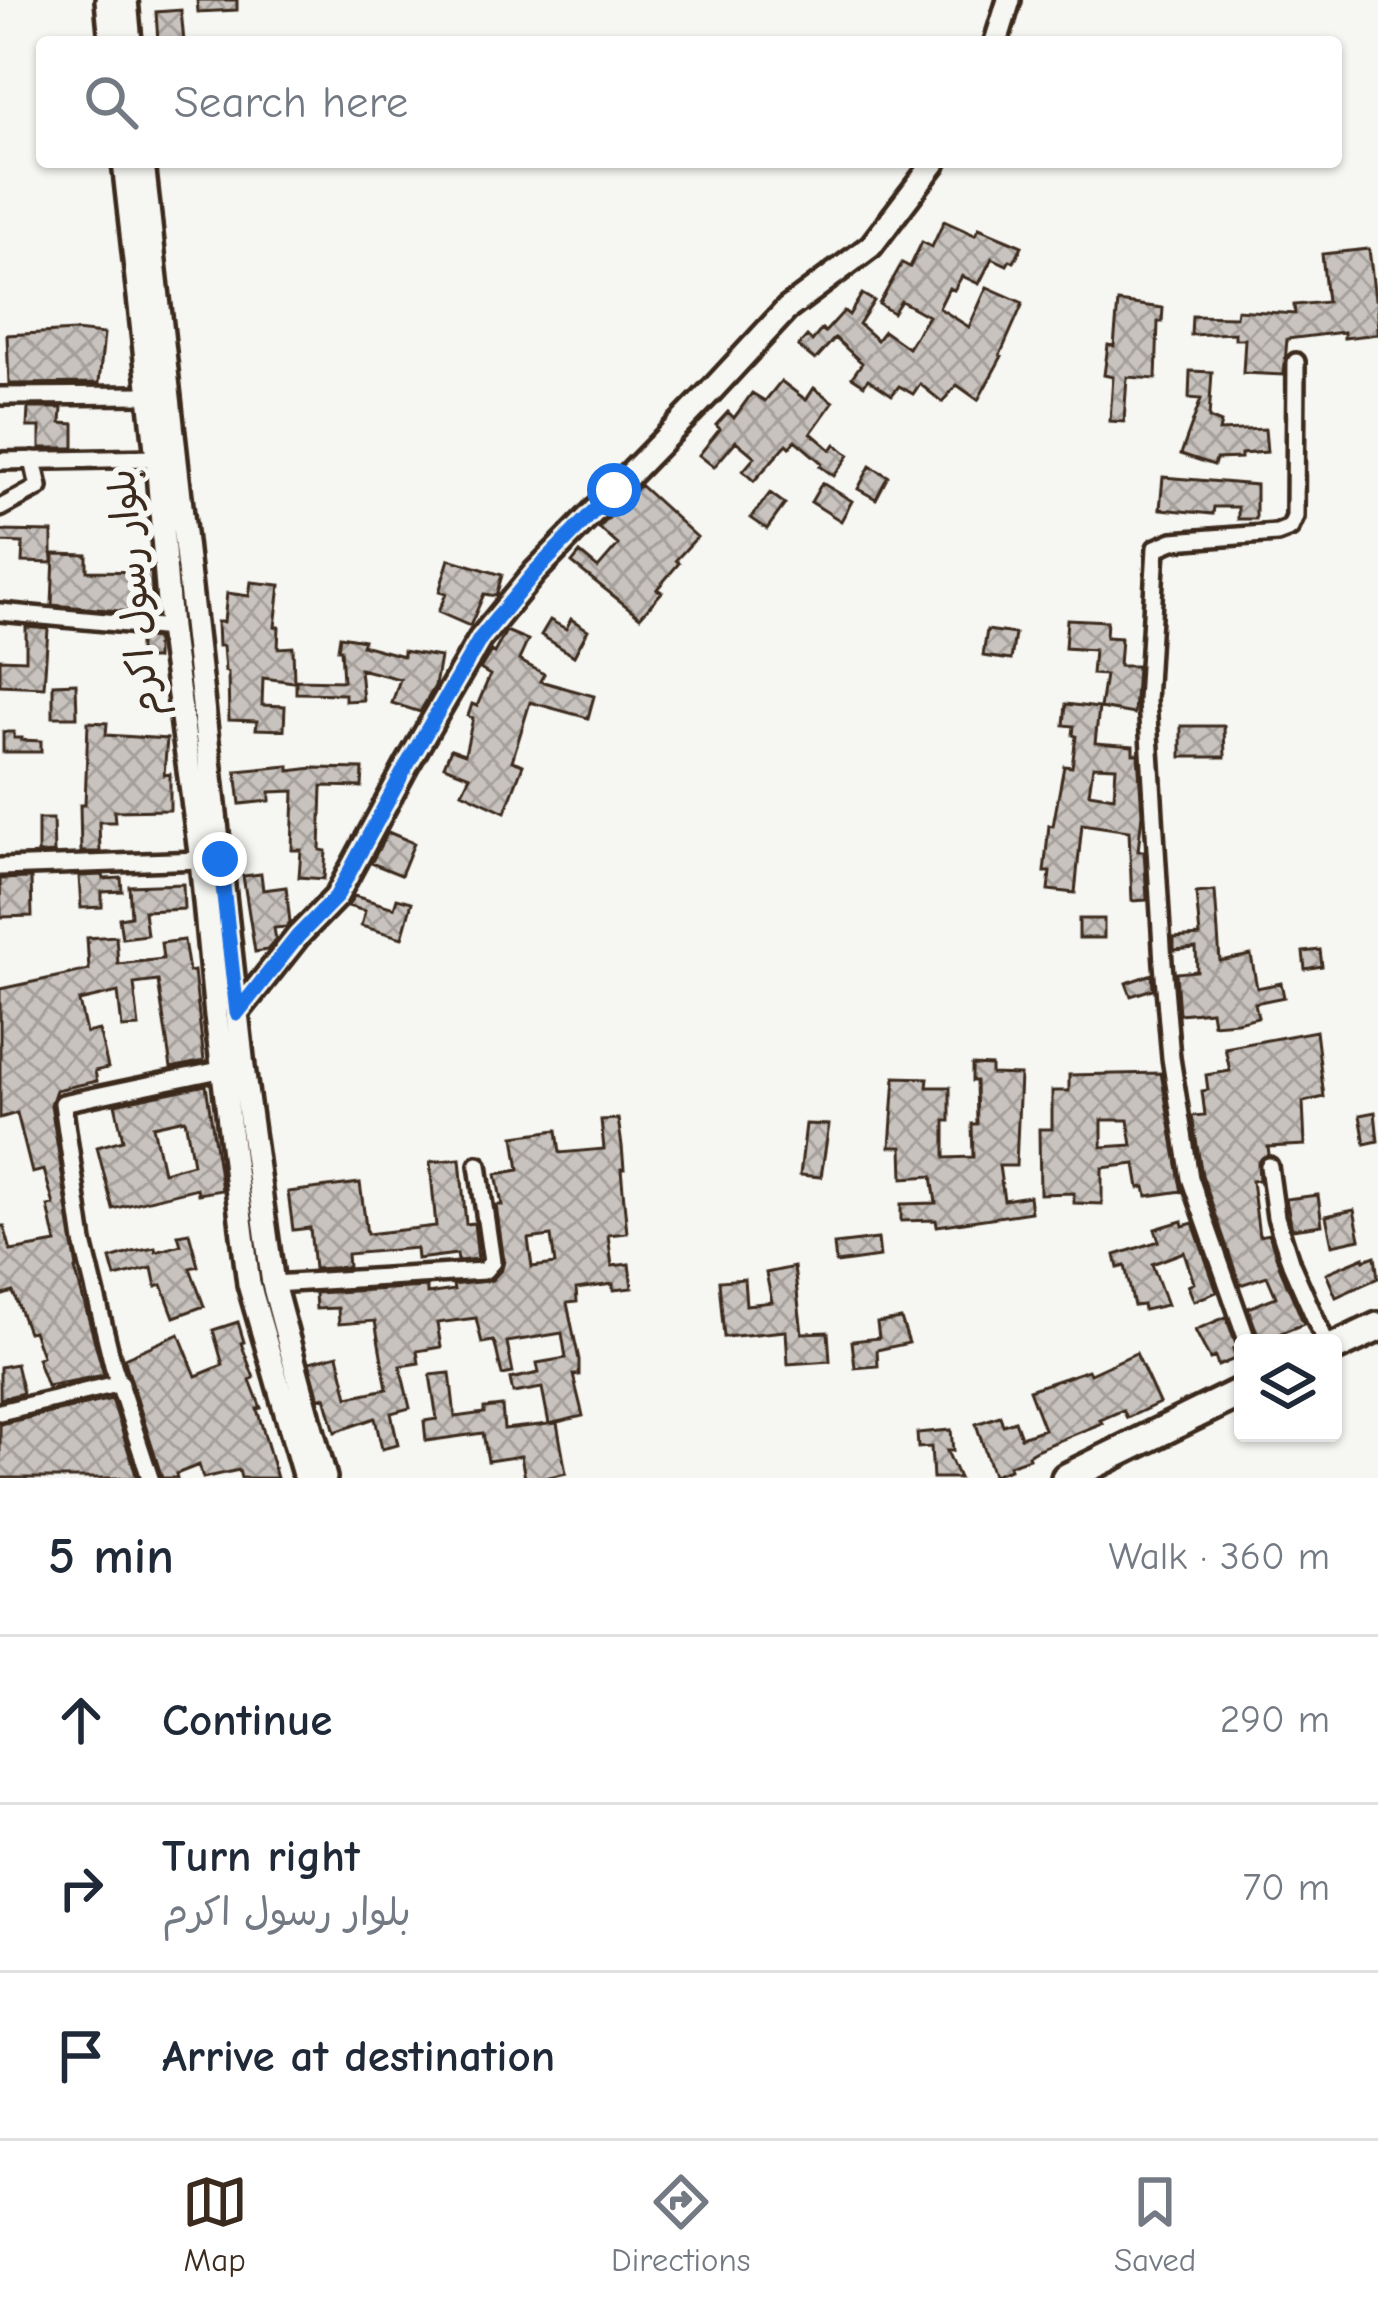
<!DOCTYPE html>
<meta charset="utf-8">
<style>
body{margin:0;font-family:"Comic Neue","Playpen Sans Arabic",sans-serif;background:#f6f6f7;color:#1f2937}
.controls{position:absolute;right:36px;bottom:36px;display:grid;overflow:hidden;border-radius:12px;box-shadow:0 3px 9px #0004}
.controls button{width:108px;height:108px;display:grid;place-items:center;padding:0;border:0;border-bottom:3px solid #e0e1e3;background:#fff;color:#1f2937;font:60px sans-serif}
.stop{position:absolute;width:36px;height:36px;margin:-27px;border:9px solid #1a73e8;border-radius:50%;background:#fff}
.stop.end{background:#1a73e8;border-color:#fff;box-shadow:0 3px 12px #0008}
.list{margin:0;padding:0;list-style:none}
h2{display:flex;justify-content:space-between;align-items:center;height:156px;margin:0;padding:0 48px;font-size:51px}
h2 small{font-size:39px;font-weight:400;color:#747a83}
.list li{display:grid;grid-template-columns:78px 1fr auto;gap:36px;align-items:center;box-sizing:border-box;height:168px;padding:0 48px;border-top:3px solid #e0e1e3}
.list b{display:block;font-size:45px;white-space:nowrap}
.list p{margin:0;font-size:39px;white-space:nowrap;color:#747a83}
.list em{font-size:39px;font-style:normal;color:#747a83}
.icon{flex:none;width:66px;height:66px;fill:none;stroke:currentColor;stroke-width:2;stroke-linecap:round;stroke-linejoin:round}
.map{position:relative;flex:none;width:1378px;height:1478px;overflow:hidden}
.search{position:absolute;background:#fff;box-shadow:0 3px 9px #0004;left:36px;right:36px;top:36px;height:132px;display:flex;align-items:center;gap:30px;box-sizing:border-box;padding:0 42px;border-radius:12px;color:#747a83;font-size:45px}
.sheet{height:660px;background:#fff}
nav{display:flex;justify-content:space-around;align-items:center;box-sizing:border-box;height:168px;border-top:3px solid #e0e1e3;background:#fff;font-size:33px;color:#747a83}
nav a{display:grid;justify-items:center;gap:6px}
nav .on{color:#3b2a1e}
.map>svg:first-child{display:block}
.building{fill:url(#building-cross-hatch);stroke:#3b2a1e;stroke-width:3;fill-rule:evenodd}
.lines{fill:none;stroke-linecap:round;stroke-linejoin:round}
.street-casing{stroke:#3b2a1e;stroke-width:24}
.secondary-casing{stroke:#3b2a1e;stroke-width:30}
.highway-casing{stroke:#3b2a1e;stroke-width:36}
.street{stroke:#f6f6f2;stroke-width:15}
.secondary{stroke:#f6f6f2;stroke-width:21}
.highway{stroke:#f6f6f2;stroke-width:27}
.route{stroke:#1a73e8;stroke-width:15}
.labels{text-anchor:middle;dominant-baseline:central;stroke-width:12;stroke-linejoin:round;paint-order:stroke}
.street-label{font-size:39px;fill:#3b2a1e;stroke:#f6f6f2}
</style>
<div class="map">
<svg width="1378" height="1478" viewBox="0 0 1378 1478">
<defs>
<pattern id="building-cross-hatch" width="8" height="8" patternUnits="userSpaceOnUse" patternTransform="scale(3)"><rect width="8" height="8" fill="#c8c3be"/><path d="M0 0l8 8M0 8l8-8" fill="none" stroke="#a49f9a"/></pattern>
</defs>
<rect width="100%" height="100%" fill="#f6f6f2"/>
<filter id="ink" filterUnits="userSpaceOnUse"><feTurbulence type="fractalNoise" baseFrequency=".00833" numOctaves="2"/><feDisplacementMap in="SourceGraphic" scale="24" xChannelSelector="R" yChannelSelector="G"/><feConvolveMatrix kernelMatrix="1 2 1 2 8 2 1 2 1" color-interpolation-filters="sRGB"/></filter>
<g filter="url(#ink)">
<!-- building -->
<path class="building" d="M197,0H237V10L198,12Z
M181,10L184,42H158L156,12Z
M944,221L975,235L979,228L1022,246L1014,262L1010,260L1007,265L992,258L979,284L962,276L954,290L949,288L939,308L969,327L987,287L1023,303L1000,355L1002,356L978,400L957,385L942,402L920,384L913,394L899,386L892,395L868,379L864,385L852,377L862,363L835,338L815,360L798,346L807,336L812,341L822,329L825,332L844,311L849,315L862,294L874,301L859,324L877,340L884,331L908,348L928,316L901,301L893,313L879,304L902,263L910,267L922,242L932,247Z
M1369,249L1375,299H1378V334L1344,338V332L1287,339L1284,375L1243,373L1245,339H1235V333L1191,335L1192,316L1236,317L1237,310L1295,314L1294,305L1327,302L1322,254Z
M1118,302L1163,308L1162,322H1158L1156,379L1127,377L1124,422L1110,421L1113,377L1104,375L1108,345L1114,346Z
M75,331L104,334L99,383L9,384L7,335Z
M1190,371L1212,372L1209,418L1221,423L1219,431L1265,429L1267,452L1241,454V458L1216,459L1214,465L1181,454L1201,399L1189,398Z
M781,381L806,400L814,388L833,402L811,433L831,450L835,444L849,455L834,476L820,466L822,463L795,440L790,447L787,444L754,481L743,471L755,457L736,441L714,467L699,455L720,429L716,425L728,412L734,418L752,393L765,401Z
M28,408H62L61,423L74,424V448H40V427H27Z
M870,466L888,476L876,499L858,489Z
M1163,477L1256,485V519H1238V507H1214L1213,514L1160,509Z
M822,483L852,501L841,521L811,502Z
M640,485L697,537L676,560L679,563L657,589L662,592L640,617L572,563L580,553L598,568L618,545L599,528Z
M770,493L785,504L767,529L751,518Z
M0,531L52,532V563L22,562L23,543L0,542Z
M54,554L87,555V571L151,572L153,614L52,605Z
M449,559L502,575L496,596L484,594L470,626L438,612L446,594L439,592Z
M251,582L280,585L275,627H279L278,648L293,647L294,682L263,678L262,705L285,706L284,730L256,729L257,721L229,720L228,673L225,671L223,646H218L217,622H224L227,593L249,596Z
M571,619L588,630L574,656L541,635L550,620L566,629Z
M1067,619L1107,621L1106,637L1121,638L1119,666H1137L1134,714L1100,708L1105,675L1092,674L1094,650L1065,648Z
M26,627L48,629L44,687L0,685V659L26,660Z
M987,630L1015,634L1011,660L983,656Z
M506,631L528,640L519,660L544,674L540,681L594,696L588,718L530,702L512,761L523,765L505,812L462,792L470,776L444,766L451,749L465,754L473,718L468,716L472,704L477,706L490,675L480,669L491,651L494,653Z
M340,636L364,640L362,645L403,656V651L440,657L435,686L420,712L392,703L400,679L360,669L363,700L345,701V694L296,693V680L343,681L341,649H338Z
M139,637L156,639V659H139Z
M76,683L77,717H53V684Z
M1066,704L1099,708L1095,743L1133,746V754H1138L1142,814L1138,851H1144L1147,900L1132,901L1129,831L1082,824L1075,893L1048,890L1050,872H1044L1049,825L1053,826L1064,766L1072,767L1076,736L1073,735L1074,726L1064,725ZM1093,766L1116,767L1114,797L1089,793Z
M88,722L107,723L106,735L167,739L164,775L170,774V810L114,811L115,822H99L100,852H81L80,805H85Z
M1181,726H1224L1225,757H1181Z
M3,732H14V738H22V740L41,741V752H3Z
M289,766V771L313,768L363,769L362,787L322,786L320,850L326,851L324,879L299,877L301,850H292L294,791L270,792V801L240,804L236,771Z
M38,819H53L54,853L38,854Z
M388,832L414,843L401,875L371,863Z
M261,874L263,890L286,887L290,922L286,927L274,928L276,940L267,950L255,952L243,876Z
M103,875L104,879L121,878L122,891L102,892V907L81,908L79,876Z
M31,878L32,916L1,917L0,879Z
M183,884L184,909L144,911L147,935L122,938L119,918L131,916L129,886Z
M1215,891L1220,961L1251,955L1257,988L1281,983L1284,997L1255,1003L1258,1017L1237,1022L1213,1024L1211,1011L1179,1014L1176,973L1197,971L1196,948L1174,950V938L1200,936L1196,893Z
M354,896L394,908L397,898L412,902L402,938L361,926L365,911L348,906Z
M1079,919H1104V938H1079Z
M116,936L118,964L163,959L161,943L184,940L189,972L194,971L204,1061L171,1068L158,981L134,984L139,1027L122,1028L118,992L79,1001L86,1033L99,1030L108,1068L95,1071L97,1081L56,1090L51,1105L77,1268L75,1269L104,1375L47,1386L37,1358L42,1356L33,1331L28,1332L13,1292L0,1296V1226H4L11,1251L56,1243L48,1206L54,1205L44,1170L32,1173L17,1113L0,1118V989L89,970L87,938Z
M1320,950L1322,966L1305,969L1303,952Z
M1152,974L1153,989L1131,996L1126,983Z
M1316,1031L1324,1097L1303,1102L1305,1145L1268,1147L1269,1154L1258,1163L1259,1180L1252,1181L1259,1236L1269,1234L1280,1268L1304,1324L1271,1337L1270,1334L1259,1338L1248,1308L1276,1297L1267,1276L1240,1285L1202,1175L1192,1116L1205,1115L1202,1091L1208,1090L1206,1075L1230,1071L1225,1048Z
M972,1065L991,1066V1074L1020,1075L1016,1166H999L1004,1200L1029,1196L1031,1212L937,1226L936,1220L901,1221V1204L936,1203L932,1176L903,1178L902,1147H890L895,1077L928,1078L927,1087H950V1121H945V1158L973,1157L972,1124H977L976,1081H972Z
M1161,1073L1182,1193V1191L1147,1196L1145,1187L1139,1188L1135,1164L1102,1168V1204L1074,1203V1193L1040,1194L1039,1129H1052V1091H1069V1075ZM1102,1120H1128L1132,1145L1102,1147Z
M206,1085L222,1190L198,1194L197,1188L113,1209L97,1147L123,1140L115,1104ZM185,1119L193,1164L163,1172L153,1126Z
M1375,1112L1378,1141L1365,1144L1360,1115Z
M618,1119L622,1146L624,1169H621L627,1233L608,1235L612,1266L629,1264L632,1288L613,1290V1284L576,1289L577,1302L567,1303L579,1360V1375H573L583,1416L549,1424L557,1423L566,1473L545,1478H525L521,1456L488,1461L483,1433L426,1441L424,1421L437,1419L430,1375L450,1373L455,1417L484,1413V1408L502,1406L504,1429L549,1424L542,1388L513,1393L510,1379L539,1373L537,1363L566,1358L562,1333L507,1342L513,1373L502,1375L495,1344L493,1341L482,1343L476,1318L437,1323L441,1347L417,1351L419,1363L400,1366L410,1408L391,1413L398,1445L382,1449L375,1418L335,1432L325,1397L319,1399L309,1362L338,1355L348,1397L387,1389L375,1321L339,1324L338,1308L316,1309L315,1293L427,1287V1294L454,1290L453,1285L492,1280L502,1269L504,1261L496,1205H502L496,1174L519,1170L514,1136L557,1130L560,1153L604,1149L601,1120ZM551,1236L555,1264L532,1267L528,1239Z
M806,1124L829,1125L821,1177L800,1175Z
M460,1159L466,1224L474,1223L478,1259L458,1261L457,1254L417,1259L416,1248L347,1254L348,1267L314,1269L310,1228L293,1230L288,1192L360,1183L367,1234L436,1226L430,1162Z
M1318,1195L1322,1225L1292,1229L1286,1199Z
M1354,1210L1360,1239L1332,1245L1326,1216Z
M1182,1221L1183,1226L1193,1223L1217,1292L1194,1301L1188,1286L1194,1283L1184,1252L1152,1264L1167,1305L1144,1310L1143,1305L1134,1306L1125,1266L1118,1268L1115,1255L1159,1241L1155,1229Z
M189,1233L198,1266L190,1268L204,1306L174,1317L162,1285L156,1287L152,1268L115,1277L110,1259L133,1252L155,1248L156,1252L181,1245L178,1235Z
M878,1239L880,1257L836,1263L834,1244Z
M1375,1256L1378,1278L1336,1297L1326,1273L1364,1257V1260Z
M794,1267L802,1333L828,1332L830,1361L788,1364L786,1331L724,1337L719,1281L744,1279L746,1305L772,1302L766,1273Z
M1226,1317L1237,1347L1233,1349L1237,1358L1218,1366L1215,1357L1210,1359L1195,1330Z
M901,1319L909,1343L877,1350L878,1366L855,1368L852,1341L879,1338L877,1323Z
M238,1322L244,1342L241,1343L254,1378L250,1380L261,1408L257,1409L277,1478H241L239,1470L203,1478L199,1465L176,1474L177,1478H162L124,1358L179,1334L196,1376L223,1365L213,1330Z
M1136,1353L1159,1403L1127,1418L1123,1410L1100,1420L1102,1423L1036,1450L1028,1455L1029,1458L1009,1465L1010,1469L993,1475L976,1424L1000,1416L1003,1425L1015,1421L1021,1437L1044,1429L1029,1390L1088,1370L1090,1374Z
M16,1364L23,1393L0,1399V1367Z
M112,1399L137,1478H0V1424Z
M951,1430L953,1451H947L959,1478H933L931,1447L918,1448L917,1433Z"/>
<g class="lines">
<!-- street casing -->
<g class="street-casing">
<path id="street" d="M0,396L149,395
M0,461L157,458
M0,508L39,487L33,460
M0,612L170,628
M0,867L201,860
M1269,1166L1276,1217L1291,1264L1326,1343
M273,1284L484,1271L492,1262L478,1165
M1248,1343L1190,1178L1171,1058L1163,963L1147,701L1156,548L1173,541L1277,533L1290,528L1295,517L1296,362
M0,1412L121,1383
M150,1478L113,1365L83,1242L63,1103L224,1069"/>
</g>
<!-- secondary casing -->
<g class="secondary-casing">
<path id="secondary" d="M107,0L111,42
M126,0L130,42
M996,42L1009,0
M124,162L157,458L170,628L201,860L216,1016L249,1284L305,1478
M143,162L243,1067L273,1284L325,1478
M237,1013L298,936L336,897L407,765L480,639L535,572L711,391L787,309L871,246L935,162"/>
</g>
<!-- highway casing -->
<g class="highway-casing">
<path id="highway" d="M1333,1348L1378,1327
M1066,1478L1243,1391"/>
</g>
<!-- street -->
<use href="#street" class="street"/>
<!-- secondary -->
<use href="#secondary" class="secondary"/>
<!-- highway -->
<use href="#highway" class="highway"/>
</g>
</g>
<g class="lines" filter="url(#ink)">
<!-- route -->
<path class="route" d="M220,859L237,1013L298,936L336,897L407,765L480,639L535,572L614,490"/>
</g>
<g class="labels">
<!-- street labels -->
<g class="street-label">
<text transform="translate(134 593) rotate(-96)">بلوار رسول اکرم</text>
</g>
</g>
</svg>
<div class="controls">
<button><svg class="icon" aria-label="layers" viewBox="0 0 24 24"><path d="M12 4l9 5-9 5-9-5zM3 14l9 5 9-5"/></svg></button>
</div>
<div class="stop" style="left:614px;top:490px"></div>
<div class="stop end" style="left:220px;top:859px"></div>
<div class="search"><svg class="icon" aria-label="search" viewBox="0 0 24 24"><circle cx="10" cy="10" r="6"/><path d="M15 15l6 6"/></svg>Search here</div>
</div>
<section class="sheet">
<h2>5 min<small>Walk · 360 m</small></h2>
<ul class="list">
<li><svg class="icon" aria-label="ahead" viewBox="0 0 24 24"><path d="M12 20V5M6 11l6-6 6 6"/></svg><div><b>Continue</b></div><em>290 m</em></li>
<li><svg class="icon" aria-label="right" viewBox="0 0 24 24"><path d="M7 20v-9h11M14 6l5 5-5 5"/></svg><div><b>Turn right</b><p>بلوار رسول اکرم</p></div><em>70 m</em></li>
<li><svg class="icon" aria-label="arrive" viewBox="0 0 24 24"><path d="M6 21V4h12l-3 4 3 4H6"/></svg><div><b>Arrive at destination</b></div></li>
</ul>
</section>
<nav>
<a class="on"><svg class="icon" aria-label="map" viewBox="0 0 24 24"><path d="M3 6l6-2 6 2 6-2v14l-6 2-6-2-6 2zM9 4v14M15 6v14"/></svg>Map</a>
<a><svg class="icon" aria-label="directions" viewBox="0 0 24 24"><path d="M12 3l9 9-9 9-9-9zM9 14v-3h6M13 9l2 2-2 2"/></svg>Directions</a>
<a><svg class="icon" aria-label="saved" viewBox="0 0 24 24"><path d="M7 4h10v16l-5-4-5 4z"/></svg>Saved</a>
</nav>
